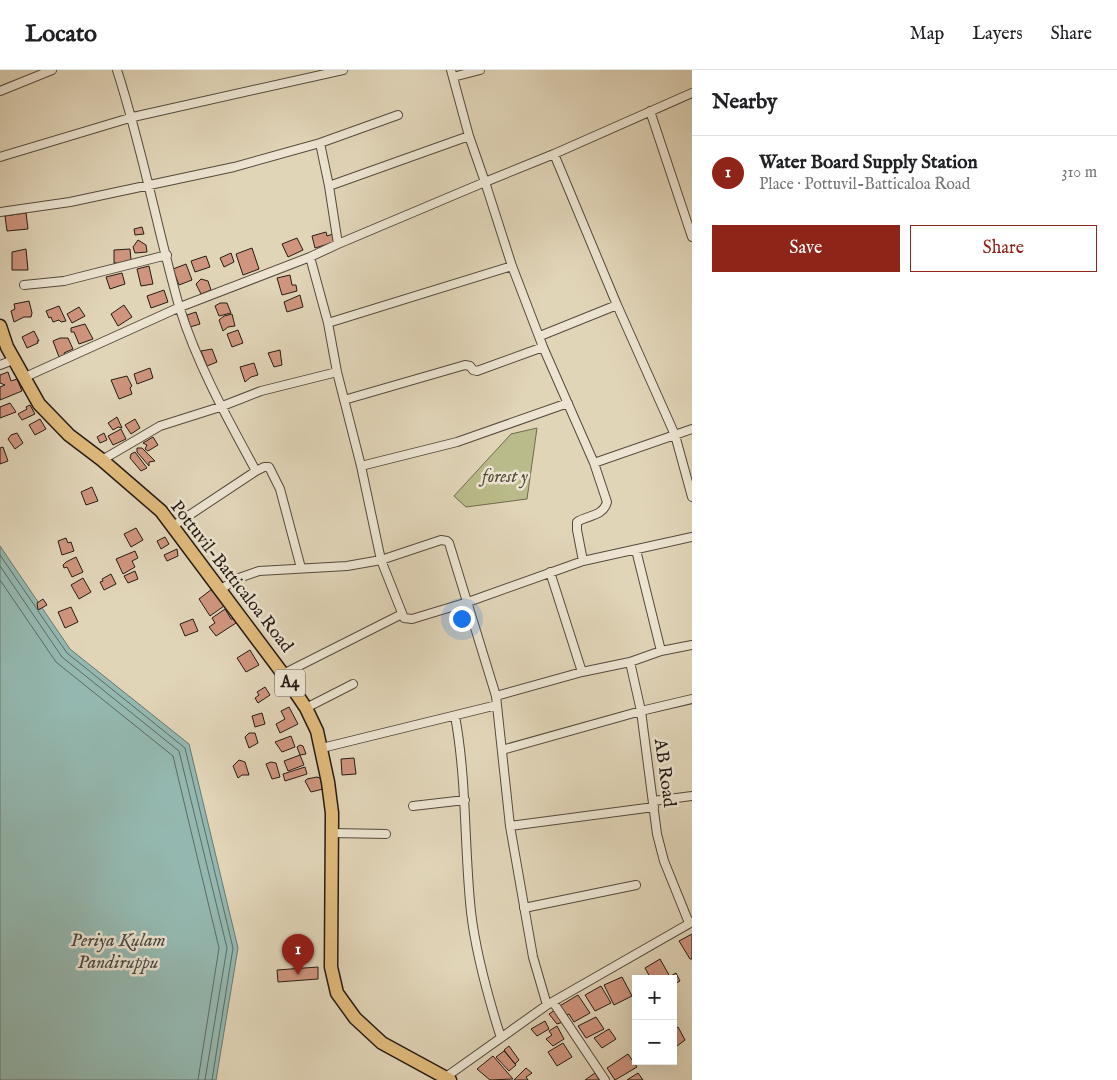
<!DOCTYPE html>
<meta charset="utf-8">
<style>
body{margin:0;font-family:"IM FELL English",serif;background:#f2f2f2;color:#202124}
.controls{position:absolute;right:15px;bottom:15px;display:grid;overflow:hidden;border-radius:0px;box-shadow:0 5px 20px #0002}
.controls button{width:45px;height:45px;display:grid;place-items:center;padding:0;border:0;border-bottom:1px solid #e0e0e0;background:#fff;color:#202124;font:25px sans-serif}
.you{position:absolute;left:461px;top:548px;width:18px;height:18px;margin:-12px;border:4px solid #fff;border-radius:50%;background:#1a73e8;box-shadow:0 0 0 8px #1a73e833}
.badge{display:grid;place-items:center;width:32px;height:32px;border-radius:50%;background:#8f2418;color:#fff;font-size:16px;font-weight:700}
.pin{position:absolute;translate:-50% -41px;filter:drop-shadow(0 1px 2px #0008)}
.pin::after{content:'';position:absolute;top:26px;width:18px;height:15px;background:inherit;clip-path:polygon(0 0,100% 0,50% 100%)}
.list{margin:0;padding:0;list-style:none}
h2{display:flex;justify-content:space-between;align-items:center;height:65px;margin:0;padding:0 20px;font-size:21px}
h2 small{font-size:16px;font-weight:400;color:#757577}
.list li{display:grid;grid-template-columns:32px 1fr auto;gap:15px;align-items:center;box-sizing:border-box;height:75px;padding:0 20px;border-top:1px solid #e0e0e0}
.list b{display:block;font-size:19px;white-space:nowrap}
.list p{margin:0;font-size:16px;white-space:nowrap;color:#757577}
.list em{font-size:16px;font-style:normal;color:#757577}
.actions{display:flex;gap:10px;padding:15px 20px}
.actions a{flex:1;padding:11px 0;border:1px solid #8f2418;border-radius:0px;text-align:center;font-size:18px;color:#8f2418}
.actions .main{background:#8f2418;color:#fff}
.map{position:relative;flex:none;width:692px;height:1010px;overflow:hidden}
header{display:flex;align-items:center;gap:30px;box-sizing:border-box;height:70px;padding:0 25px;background:#fff;border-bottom:1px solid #e0e0e0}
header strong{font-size:24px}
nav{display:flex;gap:28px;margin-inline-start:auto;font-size:18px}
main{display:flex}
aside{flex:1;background:#fff}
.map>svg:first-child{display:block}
.green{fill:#babb8a;stroke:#706b4f}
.water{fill:#94b8b0;stroke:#687972}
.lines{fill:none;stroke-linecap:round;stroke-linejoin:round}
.shore{stroke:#5d6a62;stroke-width:1}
.building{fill:#cf957e;stroke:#261b14}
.minor-casing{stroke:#554a3d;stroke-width:10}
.trunk-casing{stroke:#261b14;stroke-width:15}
.minor{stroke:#ece4d1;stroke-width:8}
.trunk{stroke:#e0ba7c;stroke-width:12}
.labels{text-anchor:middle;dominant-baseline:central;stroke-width:5;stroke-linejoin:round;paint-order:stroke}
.shield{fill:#ece4d1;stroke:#61574d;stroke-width:1}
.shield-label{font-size:16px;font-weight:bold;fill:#261b14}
.park-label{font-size:18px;font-style:italic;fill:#524b37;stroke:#ece4d1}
.street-label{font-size:18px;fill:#261b14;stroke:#ece4d1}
.water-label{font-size:19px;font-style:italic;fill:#474a43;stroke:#ece4d1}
</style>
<header>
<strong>Locato</strong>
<nav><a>Map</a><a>Layers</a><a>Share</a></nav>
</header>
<main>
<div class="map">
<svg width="692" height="1010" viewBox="0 0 692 1010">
<rect width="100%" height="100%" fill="#e1d5b8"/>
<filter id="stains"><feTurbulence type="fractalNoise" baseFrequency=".004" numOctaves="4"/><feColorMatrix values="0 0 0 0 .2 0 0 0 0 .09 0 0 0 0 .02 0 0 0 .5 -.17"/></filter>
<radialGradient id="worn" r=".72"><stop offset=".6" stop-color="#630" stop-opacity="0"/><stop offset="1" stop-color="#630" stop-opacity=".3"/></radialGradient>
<!-- green -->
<path class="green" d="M537,358L527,429L466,437L454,426L511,364Z"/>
<!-- water -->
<path class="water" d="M0,476L70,579L189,674L238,878L216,1010H0Z"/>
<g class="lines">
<!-- shore -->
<path class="shore" d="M0,485L37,539
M0,496L62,587L179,681L227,878L205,1010
M0,510L56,592L173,686L219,878L198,1010
M38,541L67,583L185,678L233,878L212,1010"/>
</g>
<!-- building -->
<path class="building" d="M26,143L28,159L7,161L5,146Z
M142,157L144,164L135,165L134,159Z
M326,162L327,166L333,164L335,172L315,178L312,166Z
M297,168L303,180L288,187L282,174Z
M138,170L146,175L147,182L135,183L133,177Z
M252,178L259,199L243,205L236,184Z
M26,179L28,200H12V182Z
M130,179L131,190L118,196L117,193H114V180Z
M231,183L234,192L224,197L220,188Z
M206,186L210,197L195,202L191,191Z
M186,194L192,210L179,215L173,199Z
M149,196L153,214L141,216L137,199Z
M122,203L125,214L110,219L106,207Z
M290,205L292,215H296L297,221L282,225L277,208Z
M201,209L208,211L211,220L201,224L196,214Z
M164,220L168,232L151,238L147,226Z
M300,225L303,237L287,242L284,232Z
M29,231L32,243L31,247H24L14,252L11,241L15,239L14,234Z
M220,233H227L231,243L219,246L215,236Z
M124,235L132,247L118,256L111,244Z
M59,236L66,251L61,252L59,250L53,252L51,247L49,248L46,241Z
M79,237L85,246L72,253L67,244Z
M196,242L200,254L190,257L187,245Z
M232,244L235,256L228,257L223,261L219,250L224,246Z
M85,254L93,269L79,274L74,262H71V258Z
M238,260L243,273L232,277L227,264Z
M34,261L39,271H37L38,273L27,278L22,267Z
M60,268H68L73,279L64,283L65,285L59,287L53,271Z
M212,279L217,292L207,296L201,281Z
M280,280L282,295L274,297L268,283Z
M254,293L258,305L251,307L245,312L240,297Z
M150,298L153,308L137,314L134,304Z
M8,302L11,311L17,309L22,321L0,330V317L5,315L0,313V305Z
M127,306L132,316L130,318L132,324L119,329L111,310Z
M10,333L16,342L0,348V337Z
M30,335L35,344L22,350L18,344L27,339L26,337Z
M117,347L122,358L118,357L113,360L108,353Z
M40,349L46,359L35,365L29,355Z
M135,349L140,358L131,364L125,355Z
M121,359L126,369L113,375L108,366Z
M17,363L23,373L15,379L8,369L11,365Z
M104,363L107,370L100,373L97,367Z
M153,367L158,375L148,381L145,379L147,375L143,373Z
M3,377L8,391L0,394V378Z
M137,378H142L155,391L149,392V396L137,382Z
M135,382L147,398L141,401L130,388L131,384Z
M92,417L98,431L86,435L81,422Z
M136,458L143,470L131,477L124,464Z
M165,467L169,474L161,479L157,471Z
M66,468L68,473L71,472L74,481L62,485L58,471Z
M177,479L178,486L167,491L164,485Z
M135,481L138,488L132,491L135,497L123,504L116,489Z
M76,487L83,502L72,507L67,497L64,498L63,495L66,492Z
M135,501L138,509L128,513L124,506Z
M111,504L116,514L104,520L100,512L103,511L102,509Z
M83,508L91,522L79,529L71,515Z
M212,519L224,536L210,546L199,529Z
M43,529L47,535L38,540L37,533Z
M71,537L78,552L65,558L58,542Z
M225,539L231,549H234L236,553L216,566L209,557L215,553L212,548Z
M193,549L198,561L185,566L180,554Z
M250,580L259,595L246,602L237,588Z
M265,617L270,625L258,633L255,628L259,625L257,622Z
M289,637L298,654L280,663L276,654L285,649L281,641Z
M262,643L265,654L255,657L252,646Z
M249,663H255L258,673L249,678L245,667Z
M291,666L295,677L282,682L275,672Z
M300,675L303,676L306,684L300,685L297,677Z
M300,685L304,695L288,701L284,691Z
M354,688L356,704L342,705L341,689Z
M239,690L245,692L249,705H242L238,708L233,696Z
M271,692L276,693L280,707L272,709L266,694Z
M305,697L307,704L285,711L283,704Z
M317,707L320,708L323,719L311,722L305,711L307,709Z
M692,864V889H690L679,871Z
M660,889L669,905L663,909H651L645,898Z
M318,897V909L278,912L277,900Z
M676,903L680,911L673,915V909L669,907Z
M622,907L632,926L614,935L604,915Z
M601,916L611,933L595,941L585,925Z
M578,925L590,943L574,952L569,944L564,946L558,937Z
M555,940L563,952L557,954L549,944Z
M596,947L604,959L586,968L578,956Z
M545,951L549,959L537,966L531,959Z
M557,956L564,969L553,976L546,969L552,965L549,961Z
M678,957L685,970L673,979V961Z
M609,959L616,969L602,978L594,968Z
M563,973L572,987L557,996L548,982Z
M509,976L519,990L515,994L504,980Z
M504,981L516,995L509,1001L496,987Z
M628,984L637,997L615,1010L607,998Z
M493,986L513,1009L490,1010L477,999Z
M526,998L532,1003L526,1007L528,1010H514Z
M595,1003L599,1010H585Z
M638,1003L643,1010H627Z"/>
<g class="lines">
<!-- minor casing -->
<g class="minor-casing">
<path id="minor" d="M117,0C142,77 157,158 179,236C197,294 227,348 256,401
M451,0L469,66
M453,7L480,0
M0,21L52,0
M650,41L692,167
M320,73L398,45
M554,84L617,235L675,365L692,427
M0,87L133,47L343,0
M0,142L70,132L234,97L320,73L329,116L338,174L485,112L469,66L329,116
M310,187L328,253L337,302L361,396L381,490L404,548L412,549L468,532L583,491L692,467
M24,215L64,211L167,185
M328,253L512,196
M540,266L617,235
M0,295L13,290
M23,308L180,237L310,187L338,174
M344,330L465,295L470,296L473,300L477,301L543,277
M102,390L160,356L220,337L261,321L337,302
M594,393L692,359
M361,396L457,372L568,333
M173,456L256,401L264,397H269L280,419L301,498
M636,480L661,581
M583,491L577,460V452C587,445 603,447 607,432L594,393L543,277L512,196L485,112L554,84L692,23
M550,502L582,602
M220,520L236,509L259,501L347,496L381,490L441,470L447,471L449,473L496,626L510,756L533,887L547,935
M630,592L641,641L657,764L664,791L689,853
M283,604L402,544
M496,626L582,602L630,592L661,581L692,575
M306,638L353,614
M455,646C467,711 464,777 471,842C476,885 488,927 501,968
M322,678L497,635
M502,680L641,641L692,629
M653,731L692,726
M413,736L465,730
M510,756L654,737
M332,763L386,764
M524,838L636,815
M553,932L605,1010
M443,1009L547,935L692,852"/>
</g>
<!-- trunk casing -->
<g class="trunk-casing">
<path id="trunk" d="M0,256L7,277L39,334L69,365L102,390L161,441L283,604L306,638L317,661L328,712L332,743L331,897L337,923L355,948L382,973L450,1010"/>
</g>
<!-- minor -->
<use href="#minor" class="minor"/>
<!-- trunk -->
<use href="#trunk" class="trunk"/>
</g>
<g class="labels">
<!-- shield labels -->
<rect class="shield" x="275" y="599.5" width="30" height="27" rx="4"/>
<g class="shield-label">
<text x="290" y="613">A4</text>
</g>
<!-- park labels -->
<g class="park-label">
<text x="505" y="407">forest y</text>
</g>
<!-- street labels -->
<g class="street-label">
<text transform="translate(231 507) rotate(52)">Pottuvil-Batticaloa Road</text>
<text transform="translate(664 703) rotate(82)">AB Road</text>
</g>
<!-- water labels -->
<g class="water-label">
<text x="118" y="871">Periya Kulam<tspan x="118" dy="22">Pandiruppu</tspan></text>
</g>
</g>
<rect width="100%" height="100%" filter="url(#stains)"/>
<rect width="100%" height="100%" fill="url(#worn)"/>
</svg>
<div class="controls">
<button>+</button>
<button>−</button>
</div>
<div class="you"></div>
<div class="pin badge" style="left:298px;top:905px">1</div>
</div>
<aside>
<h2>Nearby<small></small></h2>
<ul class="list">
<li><span class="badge">1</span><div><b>Water Board Supply Station</b><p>Place · Pottuvil-Batticaloa Road</p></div><em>310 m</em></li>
</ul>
<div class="actions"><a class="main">Save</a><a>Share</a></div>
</aside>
</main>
